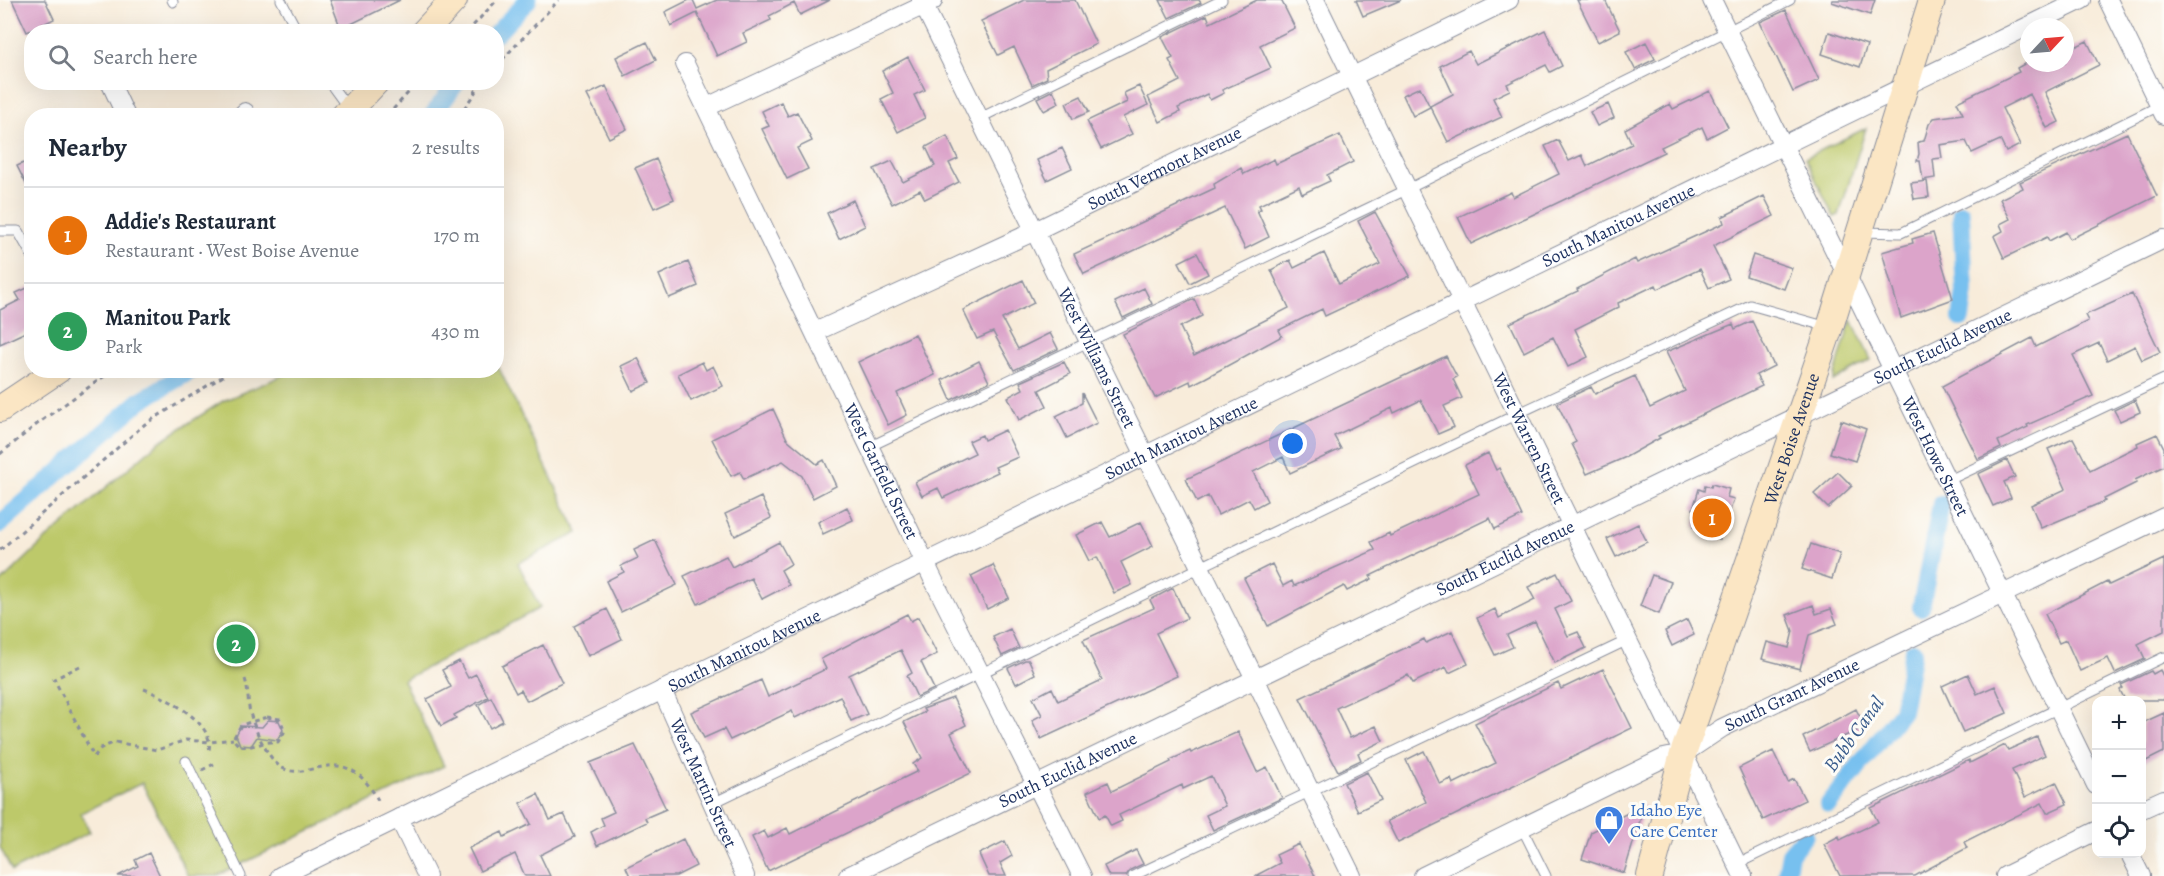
<!DOCTYPE html>
<meta charset="utf-8">
<style>
body{margin:0;font-family:Alegreya,serif;background:#f6f6f7;color:#1f2937}
.controls{position:absolute;right:18px;bottom:18px;display:grid;overflow:hidden;border-radius:12px;box-shadow:0 6px 24px #0002}
.controls button{width:54px;height:54px;display:grid;place-items:center;padding:0;border:0;border-bottom:2px solid #e0e1e3;background:#fff;color:#1f2937;font:30px sans-serif}
.compass{position:absolute;left:2020px;top:18px;width:54px;height:54px;border-radius:50%;background:#fff;box-shadow:0 6px 24px #0002;rotate:64deg}
.you{position:absolute;left:1293px;top:444px;width:21px;height:21px;margin:-15px;border:4px solid #fff;border-radius:50%;background:#1a73e8;box-shadow:0 0 0 9px #1a73e833}
.badge{display:grid;place-items:center;width:39px;height:39px;border-radius:50%;background:#b5179e;color:#fff;font-size:20px;font-weight:700}
.pin{position:absolute;translate:-50% -50%;border:3px solid #fff;box-shadow:0 2px 6px #0006}
.list{margin:0;padding:0;list-style:none}
h2{display:flex;justify-content:space-between;align-items:center;height:78px;margin:0;padding:0 24px;font-size:26px}
h2 small{font-size:20px;font-weight:400;color:#747a83}
.list li{display:grid;grid-template-columns:39px 1fr auto;gap:18px;align-items:center;box-sizing:border-box;height:96px;padding:0 24px;border-top:2px solid #e0e1e3}
.list b{display:block;font-size:22px;white-space:nowrap}
.list p{margin:0;font-size:20px;white-space:nowrap;color:#747a83}
.list em{font-size:20px;font-style:normal;color:#747a83}
.icon{flex:none;width:33px;height:33px;fill:none;stroke:currentColor;stroke-width:2;stroke-linecap:round;stroke-linejoin:round}
.map{position:relative;flex:none;width:2164px;height:876px;overflow:hidden}
.search{position:absolute;background:#fff;box-shadow:0 6px 24px #0002;left:24px;top:24px;width:480px;height:66px;display:flex;align-items:center;gap:15px;box-sizing:border-box;padding:0 21px;border-radius:24px;color:#747a83;font-size:22px}
.panel{position:absolute;background:#fff;box-shadow:0 6px 24px #0002;left:24px;top:108px;width:480px;height:270px;border-radius:24px}
.map>svg:first-child{display:block}
.green{fill:#bdc96b;stroke:#6c7c64;stroke-width:1.5}
.lines{fill:none;stroke-linecap:round;stroke-linejoin:round}
.canal{stroke:#77c0ef;stroke-width:18}
.building{fill:#dca4ca}
.lane-casing{stroke:#8a8e9c;stroke-width:11}
.street-casing{stroke:#8a8e9c;stroke-width:20}
.secondary-casing{stroke:#8a8e9c;stroke-width:28}
.path{stroke:#8a8e9c;stroke-width:3;stroke-dasharray:4.5 4.5;stroke-linecap:butt}
.lane{stroke:#fff;stroke-width:9}
.street{stroke:#fff;stroke-width:18}
.secondary{stroke:#fbe6c4;stroke-width:26}
.labels{text-anchor:middle;dominant-baseline:central;stroke-width:6;stroke-linejoin:round;paint-order:stroke}
.street-label{font-size:18px;fill:#1b2f5e;stroke:#fdfcf7}
.shop-label{font-size:18px;fill:#366cbe;stroke:#fdfcf7;text-anchor:start}
.water-label{font-size:20px;font-style:italic;fill:#375a8a;stroke:#fdfcf7}
</style>
<div class="map">
<svg width="2164" height="876" viewBox="0 0 2164 876">
<rect width="100%" height="100%" fill="#fdfcf7"/>
<filter id="ink" filterUnits="userSpaceOnUse"><feTurbulence type="fractalNoise" baseFrequency=".0167" numOctaves="2"/><feDisplacementMap in="SourceGraphic" scale="12" xChannelSelector="R" yChannelSelector="G"/><feConvolveMatrix kernelMatrix="1 2 1 2 8 2 1 2 1" color-interpolation-filters="sRGB"/></filter>
<filter id="wash" filterUnits="userSpaceOnUse"><feTurbulence type="fractalNoise" baseFrequency=".008" numOctaves="4" result="noise"/><feDisplacementMap in="SourceGraphic" scale="24" xChannelSelector="R" yChannelSelector="G"/><feGaussianBlur stdDeviation="1.35" result="paint"/><feColorMatrix in="noise" values="0 0 0 0 0 0 0 0 0 0 0 0 0 0 0 0 0 1.4 0 .05"/><feComposite in="paint" operator="in"/></filter>
<g filter="url(#wash)">
<rect width="100%" height="100%" fill="#f8ecda"/>
<!-- green -->
<path class="green" d="M1866,128L1839,215L1834,217L1805,158Z
M1852,320L1871,360L1833,381L1850,323Z
M497,364L578,533L518,563L540,608L403,680L444,766L217,876H188L142,783L81,813L90,832L12,871L0,847V583L45,540L159,442L223,401L293,371L496,370Z"/>
<g class="lines">
<!-- canal -->
<path class="canal" d="M496,34L528,0
M432,116L457,82
M1961,318L1965,291L1961,213
M0,524L141,400L192,370
M1921,607L1941,504
M1829,804L1902,711L1913,651
M1786,876L1790,854L1805,835"/>
</g>
<g id="blocks">
<!-- building -->
<path class="building" d="M12,0H45L54,19L27,32Z
M330,0H400L341,29Z
M689,0H693L697,9L717,0H830L800,15L794,3L769,16L771,20L743,33L747,42L717,56L697,13L671,26L665,12Z
M1024,0H1075L1096,44L1046,69L1047,78L1032,85L1014,47L998,55L981,21Z
M1160,0H1199L1201,3L1169,18Z
M1257,0H1281L1295,28L1260,45L1271,68L1222,90L1224,93L1210,100L1207,94L1178,108L1180,112L1160,122L1148,97L1180,81L1169,60L1173,58L1162,37L1207,15L1210,23Z
M1356,0H1401L1363,16Z
M1577,0H1605L1620,31L1598,42Z
M1833,0H1875L1870,15L1832,2Z
M1786,10L1819,80L1793,92L1760,22Z
M1545,30L1562,66L1550,72L1546,65L1507,84L1510,90L1493,98L1502,117L1448,142L1430,106L1453,94L1440,66L1469,51L1476,64Z
M1829,32L1867,45L1860,67L1822,54Z
M2087,41L2099,65L2045,92L2059,122L2047,128L2030,94L2002,108L2020,145L2006,152L2000,140L1972,153L1966,141L1940,145L1942,158L1933,159L1935,178L1923,180L1920,161H1917L1919,154L1918,142L1924,141L1929,124L1934,118L1963,114L1957,102L2019,72L2017,68L2026,63H2065V52Z
M647,42L656,60L625,76L616,57Z
M1646,42L1655,59L1635,69L1626,52Z
M908,57L925,90L914,95L925,118L898,132L881,99L893,93L882,71Z
M606,86L627,129L609,138L587,95Z
M1139,86L1148,105L1123,117L1132,134L1101,149L1087,121L1127,102L1124,93Z
M1420,87L1430,107L1413,116L1403,95Z
M1053,90L1059,103L1044,111L1037,98Z
M1710,91L1728,127L1707,138L1702,127L1661,147L1664,152L1471,244L1458,217L1511,192L1513,197L1559,174L1545,146L1558,140L1569,161L1582,155L1587,166L1632,144L1625,129L1670,104L1673,109Z
M1081,96L1089,112L1073,119L1066,103Z
M781,102L788,116L797,112L812,141L797,148L808,169L787,179L762,129L769,126L762,111Z
M1608,104L1614,118L1597,126L1590,112Z
M2127,133L2157,196L2070,239L2066,232L2049,241L2047,237L2004,258L1994,236L2003,231L2000,224L2010,219L2000,199L2023,188L2020,182Z
M1340,135L1353,162L1327,175L1330,181L1302,194L1299,186L1259,205L1261,209L1257,210L1269,237L1245,249L1225,208L1084,274L1074,254L1215,188L1214,184L1241,168L1244,174L1274,159L1276,164Z
M947,136L958,159L949,163L959,182L925,199L920,190L892,204L874,169L892,161L903,182L935,166L926,147Z
M1062,148L1072,168L1047,180L1037,160Z
M32,159V196L17,166Z
M656,159L674,199L654,208L635,168Z
M1927,181L1929,197L1914,199L1911,183Z
M1764,196L1774,216L1713,246L1729,279L1709,288L1700,269L1658,289L1656,285L1618,303L1619,307L1575,329L1588,357L1568,367L1553,337L1524,352L1510,323L1578,291L1577,289L1635,259L1637,263L1724,223L1722,217Z
M853,200L865,226L839,239L827,213Z
M1375,212L1410,276L1325,316L1322,309L1279,330L1282,336L1205,378L1191,385L1190,381L1155,398L1123,334L1194,299L1202,316L1180,327L1194,356L1289,308L1271,270L1290,260L1294,268L1324,253L1339,284L1380,264L1358,221Z
M1933,233L1953,299L1901,318L1882,252L1913,243L1912,239Z
M1197,253L1208,274L1190,283L1179,262Z
M1753,255L1792,268L1784,289L1746,276Z
M688,262L698,286L669,298L659,275Z
M1023,280L1034,303L1002,319L1018,349L1050,333L1058,349L1014,370L993,332L977,339L963,310Z
M32,286V329L0,344V310L20,300L16,293Z
M1144,288L1152,304L1123,318L1115,302Z
M2132,294L2160,352L2142,360L2135,346L2107,360L2099,343L2073,355L2093,396L2027,425L2028,427L1998,441L2001,448L1978,459L1942,386L2032,338L2036,347L2088,321L2085,315Z
M1752,321L1774,366L1756,375L1762,386L1658,436L1660,438L1626,457L1587,474L1572,444L1576,442L1557,403L1591,387L1595,394L1635,376L1650,408L1685,391L1666,352L1733,324L1735,329Z
M915,334L935,375L897,393L907,415L888,425L858,362Z
M1446,356L1457,377L1453,379L1462,398L1444,406L1454,427L1438,434L1421,400L1394,413L1392,408L1334,436L1341,449L1290,473L1283,457L1253,472L1267,501L1254,508L1249,499L1218,515L1208,496L1197,502L1186,479Z
M638,358L650,383L633,391L621,366Z
M979,361L989,382L951,400L942,380Z
M702,362L706,370L713,366L723,386L691,401L678,374Z
M1064,362L1070,374L1039,390L1047,406L1019,420L1008,397L1023,389L1020,382Z
M1082,393L1097,423L1067,438L1056,416L1082,403Z
M2135,400L2140,412L2120,421L2114,410Z
M773,409L787,439L817,464L824,460L836,486L813,498L802,476L783,461L744,479L740,472L731,476L712,439Z
M1841,420L1866,429L1855,461L1830,453Z
M1005,430L1018,457L995,467L998,472L943,498L938,488L922,496L915,482L975,453L969,441L982,435L984,440Z
M2157,434L2164,448V466L2135,480L2136,483L2104,499L2105,501L2041,528L2031,505L2066,489L2048,449L2073,438L2090,470L2138,446L2137,443Z
M1488,453L1496,470L1499,468L1522,516L1495,529L1490,518L1370,576L1372,579L1347,591L1344,586L1268,626L1244,578L1272,564L1283,586L1292,581L1294,586L1375,550L1371,542L1389,533L1390,536L1479,494L1465,465Z
M2007,460L2015,477L2004,482L2011,498L1993,506L1978,474Z
M1838,472L1852,486L1828,508L1814,494Z
M1712,484L1729,489L1727,497L1734,499L1720,539L1705,535L1707,530L1694,527L1699,511L1693,509L1699,489L1704,491L1705,485L1711,487Z
M761,497L771,518L735,536L725,514Z
M847,507L853,520L823,534L818,522Z
M1102,522L1110,537L1141,522L1153,546L1121,562L1132,585L1114,593L1097,557L1089,561L1076,535Z
M1638,524L1647,542L1616,557L1607,539Z
M655,540L677,585L621,612L606,581L624,572L621,566L638,558L634,550Z
M779,542L791,564L781,570L789,585L762,599L751,578L698,604L684,576L726,556L732,567Z
M1811,544L1840,554L1832,579L1802,569Z
M2164,559V631L2138,644L2145,659L2115,673L2108,658L2080,671L2066,640L2059,643L2045,614L2107,582L2109,585Z
M993,565L1009,598L987,609L971,576Z
M1557,573L1571,601L1555,609L1568,636L1578,632L1586,648L1555,663L1535,622L1507,635L1513,647L1495,655L1477,618L1495,609L1499,618L1535,600L1528,587Z
M1652,575L1671,582L1659,614L1640,606Z
M1173,588L1187,618L1156,633L1177,676L1041,739L1032,720L1042,715L1033,698L1052,688L1058,701L1102,680L1083,640L1154,608L1150,600Z
M1813,605L1816,614L1831,609L1837,624L1809,635L1800,669L1762,659L1767,642L1789,648L1793,631L1787,615Z
M607,609L622,639L588,656L574,626Z
M907,614L911,621L918,617L937,654L921,662L934,689L917,697L907,676L912,673L901,650L849,675L867,714L851,721L840,696L795,718L792,711L730,740L724,729L704,738L691,712L761,680L768,697L826,669L821,659Z
M1687,620L1694,635L1672,646L1665,631Z
M1010,629L1019,648L1002,656L993,637Z
M1452,631L1468,664L1449,673L1446,667L1413,683L1408,675L1336,708L1350,738L1376,726L1383,741L1358,753L1361,760L1338,771L1300,698L1424,639L1426,643Z
M543,645L562,683L527,701L521,690L516,693L502,666Z
M1025,660H1029L1035,674L1016,684L1008,668Z
M459,661L468,678L476,674L488,697L454,715L456,718L441,726L427,699L451,687L442,670Z
M1603,669L1632,728L1398,843L1387,821L1426,802L1406,760L1424,751L1440,784L1451,779L1453,784L1496,763L1475,723L1558,683L1561,689Z
M2160,670L2164,678V700H2125L2120,690L2123,688L2121,685L2151,671L2153,674Z
M1968,674L1977,694L1995,686L2007,713L1963,732L1942,686Z
M491,697L503,721L490,728L478,705Z
M953,698L966,725L951,733L971,773L768,871L752,837L764,831L768,838L787,828L790,834L918,771L913,764L922,758L904,722L925,712L923,709Z
M1856,709L1865,727L1810,752L1803,737Z
M2164,713V752L2142,763V723Z
M268,720L279,721L283,730L277,740L257,737L251,746L240,745L236,735L241,726L262,727Z
M1238,732L1257,772L1267,767L1282,798L1213,830L1206,815L1225,806L1211,776L1183,789L1182,785L1119,815L1122,821L1111,826L1105,815L1099,818L1087,792L1108,782L1112,791L1171,762L1170,760L1190,751L1191,753Z
M2037,737L2045,755L2012,770L2025,797L2056,782L2067,804L2047,813L2042,803L1964,842L1967,848L1915,876H1840L1824,844L1839,836L1840,840L1878,822L1871,808L1969,760L1970,763L2005,745L2008,750Z
M635,745L666,809L645,818L647,822L597,846L591,832L604,825L601,818L614,812L590,763Z
M1773,751L1788,782L1794,779L1805,800L1763,820L1739,768Z
M1367,772L1381,800L1358,811L1344,783Z
M538,794L550,820L564,814L575,837L540,855L550,876H525L515,854L480,871L469,848L502,832L504,837L531,824L520,803Z
M1645,804L1624,873L1582,859L1591,832Z
M683,839L696,866L676,876H630L626,867Z
M1005,841L1012,856L1000,863L1006,876H989L979,854Z
M1299,844L1315,876H1255L1280,863L1276,855Z
M1136,850L1143,864L1130,870L1126,876H1109L1104,866Z
M149,853L160,876H118L138,866L135,860Z"/>
</g>
</g>
<g filter="url(#ink)">
<use href="#blocks" fill-opacity="0" stroke="#8a8e9c" stroke-width="1.5"/>
<g class="lines">
<!-- lane casing -->
<g class="lane-casing">
<path id="lane" d="M172,0L173,2
M281,0L298,32
M329,82L348,108
M980,118L1222,0
M0,231H18L32,256
M1862,232L1901,233L2161,105
M871,446L1408,189L1790,0
M1947,481L2164,379
M186,761L241,876
M713,803L1517,414L1750,305L1828,327
M1522,828L1546,876
M1737,864L2164,657
M1133,876L1628,640"/>
</g>
<!-- street casing -->
<g class="street-casing">
<g id="street">
<path id="s1" d="M921,0L1352,876"/>
<path id="s2" d="M1315,0L1743,876"/>
<path id="s3" d="M1712,0L2096,785"/>
<path d="M2108,0L2164,115"/>
<path id="s4" d="M685,64L933,579L1082,876"/>
<path d="M110,82L126,116"/>
<path d="M707,107L933,1"/>
<path d="M241,116L245,112"/>
<path id="s5" d="M815,332L1035,231L1509,0"/>
<path id="s6" d="M662,690L745,876"/>
<path d="M2142,809L2164,799"/>
<path d="M399,818L427,876"/>
<path d="M2130,854L2141,876"/>
<path id="s7" d="M280,876L2082,0"/>
<path id="s8" d="M848,876L2164,239"/>
<path id="s9" d="M1423,876L1664,758L1683,754L1722,728L2164,517"/>
<path d="M2005,876L2096,831"/>
</g>
</g>
<!-- secondary casing -->
<g class="secondary-casing">
<g id="secondary">
<path d="M424,32L454,0"/>
<path d="M344,116L376,82"/>
<path d="M0,409L58,370"/>
<path id="s10" d="M1650,876L1683,754L1830,327L1932,0"/>
</g>
</g>
<!-- path -->
<path class="path" d="M467,32L497,0
M496,66L559,0
M387,116L418,82
M459,116L482,82
M0,454L41,421L113,370
M0,550L145,424L233,370
M80,666L54,679L94,757L101,748L115,742L157,750L186,740L210,742L233,739
M245,679C249,691 247,704 251,716C255,730 265,751 275,762C304,793 340,731 378,800
M144,689C166,697 215,723 209,750
M267,717L280,719L285,731L278,742C263,740 254,749 239,746L233,739L241,725Z
M202,770L216,763"/>
<!-- lane -->
<use href="#lane" class="lane"/>
<!-- street -->
<use href="#street" class="street"/>
<!-- secondary -->
<use href="#secondary" class="secondary"/>
</g>
</g>
<!-- icons -->
<defs>
<g id="shop-pin" transform="scale(1.5)"><path d="M0 17L-7.5 6A9.5 9.5 0 1 1 7.5 6Z" fill="#3f7fe0" stroke="#fdfcf7"/><path d="M-5-2.5h2.3a2.7 3.5 0 0 1 5.4 0H5L5.5 6h-11ZM-1.5-2.5h3a1.5 2.3 0 0 0-3 0Z" fill="#fff"/></g>
</defs>
<g fill-rule="evenodd">
<use href="#shop-pin" x="1609" y="820"/>
</g>
<g class="labels">
<!-- street labels -->
<g class="street-label">
<text stroke="none"><textPath href="#s5" startOffset="386">South Vermont Avenue</textPath></text>
<text stroke="none"><textPath href="#s7" startOffset="1488">South Manitou Avenue</textPath></text>
<text stroke="none"><textPath href="#s8" startOffset="1216">South Euclid Avenue</textPath></text>
<text stroke="none"><textPath href="#s1" startOffset="399">West Williams Street</textPath></text>
<text stroke="none"><textPath href="#s2" startOffset="488">West Warren Street</textPath></text>
<text stroke="none"><textPath href="#s7" startOffset="1002">South Manitou Avenue</textPath></text>
<text stroke="none"><textPath href="#s10" startOffset="460">West Boise Avenue</textPath></text>
<text stroke="none"><textPath href="#s3" startOffset="508">West Howe Street</textPath></text>
<text stroke="none"><textPath href="#s4" startOffset="452">West Garfield Street</textPath></text>
<text stroke="none"><textPath href="#s8" startOffset="730">South Euclid Avenue</textPath></text>
<text stroke="none"><textPath href="#s7" startOffset="516">South Manitou Avenue</textPath></text>
<text stroke="none"><textPath href="#s9" startOffset="412">South Grant Avenue</textPath></text>
<text stroke="none"><textPath href="#s8" startOffset="244">South Euclid Avenue</textPath></text>
<text stroke="none"><textPath href="#s6" startOffset="102">West Martin Street</textPath></text>
</g>
<!-- shop labels -->
<g class="shop-label">
<text x="1630" y="810">Idaho Eye<tspan x="1630" dy="21">Care Center</tspan></text>
</g>
<!-- water labels -->
<g class="water-label">
<text transform="translate(1854 734) rotate(-54)">Bubb Canal</text>
</g>
</g>
</svg>
<div class="controls">
<button>+</button>
<button>−</button>
<button><svg class="icon" aria-label="locate" viewBox="0 0 24 24"><circle cx="12" cy="12" r="6"/><path d="M12 2v4M12 18v4M2 12h4M18 12h4"/></svg></button>
</div>
<svg class="compass" viewBox="-18 -18 36 36"><path d="M0-13l5 13h-10z" fill="#e53935"/><path d="M0 13l5-13h-10z" fill="#747a83"/></svg>
<div class="you"></div>
<div class="pin badge" style="left:1712px;top:518px;background:#e8710a">1</div>
<div class="pin badge" style="left:236px;top:644px;background:#2e9e5b">2</div>
<div class="search"><svg class="icon" aria-label="search" viewBox="0 0 24 24"><circle cx="10" cy="10" r="6"/><path d="M15 15l6 6"/></svg>Search here</div>
<section class="panel">
<h2>Nearby<small>2 results</small></h2>
<ul class="list">
<li><span class="badge" style="background:#e8710a">1</span><div><b>Addie's Restaurant</b><p>Restaurant · West Boise Avenue</p></div><em>170 m</em></li>
<li><span class="badge" style="background:#2e9e5b">2</span><div><b>Manitou Park</b><p>Park</p></div><em>430 m</em></li>
</ul>
</section>
</div>
